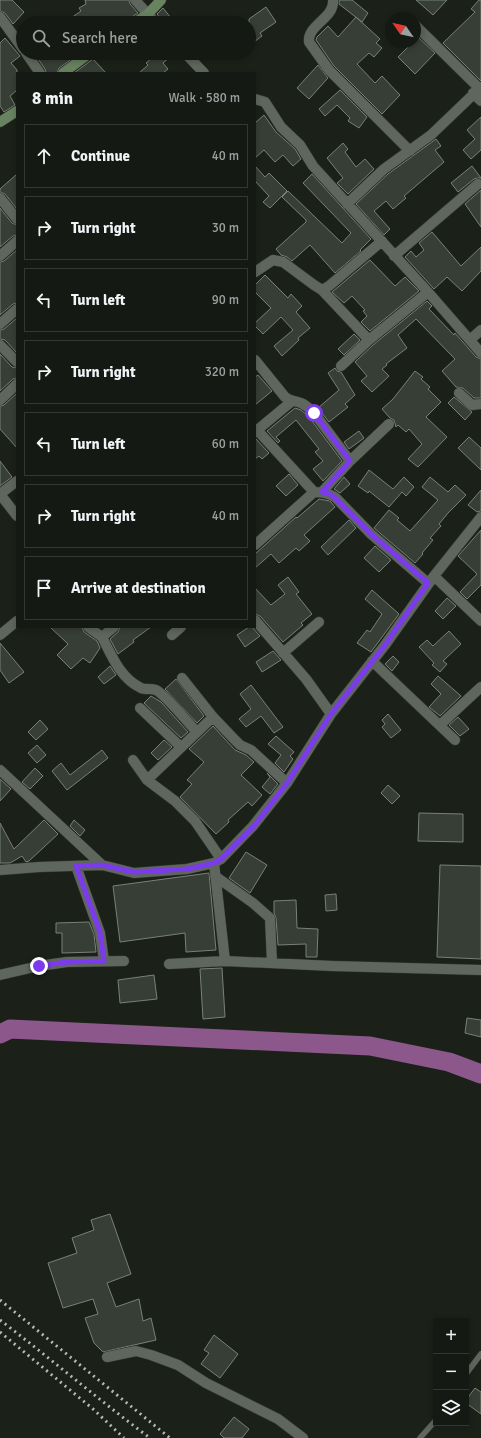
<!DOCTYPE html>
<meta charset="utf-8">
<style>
body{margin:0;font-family:Signika,sans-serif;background:#1d221c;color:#f1f3f6}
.controls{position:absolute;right:12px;bottom:12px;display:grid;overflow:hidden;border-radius:0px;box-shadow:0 2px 6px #0003}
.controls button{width:36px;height:36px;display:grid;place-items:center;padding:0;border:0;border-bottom:1px solid #333833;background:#141913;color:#f1f3f6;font:20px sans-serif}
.compass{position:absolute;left:385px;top:12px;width:36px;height:36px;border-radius:50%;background:#141913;box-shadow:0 2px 6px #0003;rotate:304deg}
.stop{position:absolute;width:12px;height:12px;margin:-9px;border:3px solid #7c3aed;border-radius:50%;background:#fff}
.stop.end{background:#7c3aed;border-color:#fff;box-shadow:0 1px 4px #0008}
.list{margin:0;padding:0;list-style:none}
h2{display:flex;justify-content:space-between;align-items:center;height:52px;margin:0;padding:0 16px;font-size:17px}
h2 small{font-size:13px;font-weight:400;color:#9da0a0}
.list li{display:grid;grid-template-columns:26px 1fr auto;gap:12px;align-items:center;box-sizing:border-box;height:64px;margin:0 8px 8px;padding:0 8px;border:1px solid #333833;border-radius:0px}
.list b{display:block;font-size:15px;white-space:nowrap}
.list em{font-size:13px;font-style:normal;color:#9da0a0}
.icon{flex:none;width:22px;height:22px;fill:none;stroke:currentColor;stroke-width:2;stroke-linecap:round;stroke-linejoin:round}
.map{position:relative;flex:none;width:481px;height:1438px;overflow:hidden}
.search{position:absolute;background:#141913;box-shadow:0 2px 6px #0003;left:16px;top:16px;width:240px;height:44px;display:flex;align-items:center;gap:10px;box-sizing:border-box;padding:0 14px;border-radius:22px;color:#9da0a0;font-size:15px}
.panel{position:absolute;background:#141913;box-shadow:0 2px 6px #0003;left:16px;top:72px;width:240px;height:556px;border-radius:0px}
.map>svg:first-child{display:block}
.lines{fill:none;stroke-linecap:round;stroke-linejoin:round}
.river{stroke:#8c588b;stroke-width:19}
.building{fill:#373e35;stroke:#798177}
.service-casing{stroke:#363a35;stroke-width:6}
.minor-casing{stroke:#363a35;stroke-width:11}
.secondary-casing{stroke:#363a35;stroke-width:11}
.service{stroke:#5f665d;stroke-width:5.5}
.minor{stroke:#5f665d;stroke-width:10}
.secondary{stroke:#688360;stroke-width:10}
.rail{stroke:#b5bbb4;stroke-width:3;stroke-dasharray:2 4;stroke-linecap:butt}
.route{stroke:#7c3aed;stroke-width:5}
</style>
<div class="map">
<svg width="481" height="1438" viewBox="0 0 481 1438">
<rect width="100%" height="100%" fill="#1b2119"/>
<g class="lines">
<!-- river -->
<path class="river" d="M0,1034L10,1029L370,1046L449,1062L481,1074"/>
</g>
<!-- building -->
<path class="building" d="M0,0H12L24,12L13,24L5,13L0,11Z
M85,0H129L130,4L138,13L130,18L128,23H64L81,11L79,8L86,4Z
M339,0H352L368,13L362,22L339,4Z
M416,0H447L433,15Z
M479,0H481V81L443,43L475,12L471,9Z
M266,7L276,22L260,33L262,36L254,42L249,35V19Z
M163,8L171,18L166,23H162L161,19L157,14Z
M356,17L380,39L376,43L382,48L374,57L369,53L357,64L375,83L382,76L400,95L382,114L334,66L316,40L317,37L328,26L338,37Z
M418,37L435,53L415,74L398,57L413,42H415V40Z
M5,38L20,56L11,63L17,70V90L10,96L15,105L4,112L0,106V43Z
M34,53H68L72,59L59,68L57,73H46L45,69Z
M158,53H165L169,58L163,63L168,69L163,73H139L148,65L146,63Z
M93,59L106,73H74Z
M318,65L328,78L309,99L297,88Z
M340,90L367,117L359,128L348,121L350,118L337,105L325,116L319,109Z
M264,115L276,132L295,149L301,159L293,166L283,155L275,162L264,150L255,158V123Z
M481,117V150L471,159L463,150L475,139L467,130Z
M436,139L441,146L435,150L444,162L404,196L406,198L393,209L386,201L374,211L390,229L384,235L356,204L388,174Z
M343,143L348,149L345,152L356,167L365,159L374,169L348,194L337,183L343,178L327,158Z
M255,166L265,177L269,173L287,191L270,208L263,202L269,196L255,181Z
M472,166L481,178H477L474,179L458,192L451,183Z
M17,174V209L5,194L0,192V189Z
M312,174L371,239L360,250L361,251L335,273L310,245L292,261L287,257L281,255L276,249L306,222V220L282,197L288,191L342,243L351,233L303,183Z
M481,190V227L465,204Z
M0,208L12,223L17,225V235L13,236L0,247Z
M432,232L461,266L481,247V271L462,291L447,277L434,289L405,257L411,251L416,257L424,250L419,243Z
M17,250V303L13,304L0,315V262L4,261Z
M370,260L395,286L405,277L419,291L370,331L361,322L367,316L363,311L365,310L352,296L344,303L332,292Z
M265,275L288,298L291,294L302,306L296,312L310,328L298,338L299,340L282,356L274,346L293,330L281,317L263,334L255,326V323L271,308L255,292V285Z
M427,301L432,306L429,309L454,335L455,333L476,357L481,359V398H474L463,388L456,387L442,371L455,359L416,319L398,335L407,348L386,364L387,365L382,369L389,376L372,392L361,381L367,376L355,362L373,345Z
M17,318V353L5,340L0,339V330L4,329Z
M354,334L360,340L344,355L338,349Z
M0,354L12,367L17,368V378L13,379L0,391Z
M335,368L337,371L341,372L355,395L345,404L348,407L329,422L318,408L339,390L328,373Z
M415,371L423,377L421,379L430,387L428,389L441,402L426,417L447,437L418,467L408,459L422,444L409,429L406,432L398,425L396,427L394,420L390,418L382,409L393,399Z
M258,375L272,391L255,405V377Z
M17,393V448L0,429V406L4,405Z
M454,397L472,412L465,420L448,403Z
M295,408L301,410L309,417L342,461L323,481L313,469L323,461L315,452L319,449L296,420L276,437L280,441L278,443L267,431Z
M359,431L364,438L349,449L344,442Z
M469,437L481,448V470L458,448Z
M255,438L269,453L262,459L259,456L255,459Z
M0,461L12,477L0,486Z
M369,470L393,489L404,477L414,487L406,496L402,492L389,507L369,491L368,493L358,486Z
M289,474L298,485L286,496L276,486Z
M344,477L350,484L340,493L334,489Z
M430,477L448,492L455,485L466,495L448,513L439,524L441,526L430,538L433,540L422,553L423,554L415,563L374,528L389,510L399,518L397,520L410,531L438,500L422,487Z
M481,490V511L477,512L468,505Z
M319,499L330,501L335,507L304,535L310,541L299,551L296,548L279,563L271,554L255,568V554L296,517L297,518Z
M349,520L356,528L328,555L321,547Z
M481,530V585L467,599L460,592L477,574L458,556Z
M375,546L391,560L379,572L364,558Z
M288,577L299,592L296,594L312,614L301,623L303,625L283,642L260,616L255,614V588L271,605L285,594L278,585Z
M372,590L399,614L371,652L357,643L367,630L370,632L382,614L365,599Z
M447,598L456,606L443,619L435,611Z
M50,627H82L84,632L97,641L100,648L90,663L83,658L71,669L57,655L68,644Z
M120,627H151L133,640L134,642L118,654L110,639L118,632Z
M249,627H252L260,636L245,647L237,635Z
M449,631L461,644L443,661L447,664L440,672L432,665L434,663L419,647L427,640L433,646Z
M0,643L24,672L9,683L0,670Z
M273,651L281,660L262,672L256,662Z
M393,656L399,662L392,671L385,664Z
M110,666L116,675L104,684L98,677Z
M438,676L461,696L440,716L429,707L441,694L431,684Z
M176,679L204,716L197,723L165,689Z
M251,685L283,727L274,733L261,716L246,727L239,719L251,709L240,694Z
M151,696L161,702L188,732L181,738L144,703Z
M388,714L401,730L391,738L382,727L385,724L382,720Z
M458,717L469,729L460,736L449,725Z
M40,720L48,729L36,740L28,732Z
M213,726L235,750L246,755L254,762L241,775L262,795L252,806L248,802L228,820L229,822L216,834L180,797L192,784L187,780L204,762L189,749Z
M276,736L294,752L290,756L293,759L284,772L275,763L281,755L268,744Z
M164,740L172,747L158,760L151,753Z
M37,745L46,755L37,763L28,753Z
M102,750L108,758L67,790L52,771L61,763L70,775Z
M35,768L43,776L30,789L22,782Z
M267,773L278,784L270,794L262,787L270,777Z
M0,779L11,789L0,801Z
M388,785L400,796L392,804L381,793Z
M419,813L463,814V842L418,841Z
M44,820L58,834L29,861L26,862L22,856L10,863H0V823L14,849Z
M74,820L85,830L80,836L70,826Z
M246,852L267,865L250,893L229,878Z
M440,865L481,866V959L437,957Z
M209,873L216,950L186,952L185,933L120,942L113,886Z
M336,894L337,910L326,911L325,895Z
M296,900L297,928L318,929L317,957H306V944L278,945L276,918L274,913V901Z
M89,922L94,934L96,952L62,953V933H56V923Z
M222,968L225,1017L203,1019L200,969Z
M154,975L157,999L120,1003L118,980Z
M467,1018L481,1020V1037L465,1033Z
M110,1214L131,1274L107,1283L116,1307L139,1299L143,1321L151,1318L156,1340L103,1352L94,1343L85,1318L98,1314L93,1299L63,1308L48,1263L77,1253L72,1238L94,1230L91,1220Z
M214,1335L238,1354L220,1378L201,1364L209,1353L204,1350Z
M475,1388L481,1392V1414L466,1403V1400Z
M234,1417L249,1429L242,1438H224L220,1434Z"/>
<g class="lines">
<!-- service casing -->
<g class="service-casing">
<path id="service" d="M466,1374L481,1354
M420,1438L436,1420"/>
</g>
<!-- minor casing -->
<g class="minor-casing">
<path id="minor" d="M135,0L156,23
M333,0C335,18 307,25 309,42L329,70L410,151
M0,17L23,49
M415,25L479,88
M26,53L40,73
M185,53L204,73
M473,93L481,101
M255,99L265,102L281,127L300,145L313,166L428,292L481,353
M0,198L17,219
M347,204L384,169L431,135L481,87
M0,256L17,241
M394,256L478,184
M255,272L273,260L283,262L314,285L322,290L329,286L382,241
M322,290L369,340
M0,324L17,309
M470,340L481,330
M0,345L17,362
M255,360L285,397C292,402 294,400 301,403C306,405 310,409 314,413L350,461
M341,366L369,340L428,292
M459,393L472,405L481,404
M0,400L17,384
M257,430L314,492
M255,432L291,402
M17,481L0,494L17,516
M322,492L350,461L389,424
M255,545L314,492C323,492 328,493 335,497L371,534L428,583
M434,576L481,621
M255,620L306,679L331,714
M88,627L102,637L114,627
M0,635L17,621
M172,635L181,627
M102,637C112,656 120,678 141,688C145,690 151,688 156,690C166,695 188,723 197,732
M283,653L319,622
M372,661L455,740
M182,678L213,717L235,740L240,745L251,750L287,783
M140,708L181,747
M440,725L481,687
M133,760L147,780L175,801L195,821L221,859
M0,770L102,865L134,873L187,869L214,863L221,859L253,826L287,783L331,714L385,645L434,576L481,517
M147,780L213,717
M214,863L225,961L332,966L481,970
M76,866L100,933L104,961
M0,870L39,867L102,865
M215,876L253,903L270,918L272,963
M169,964L225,961
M0,975L39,966L67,962L124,961
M107,1357L136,1351L151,1355L178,1365L206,1383L278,1419L303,1438"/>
</g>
<!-- secondary casing -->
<g class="secondary-casing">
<path id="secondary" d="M134,23L148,14L161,0
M63,73L90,53
M0,122L17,111"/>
</g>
<!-- service -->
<use href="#service" class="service"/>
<!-- minor -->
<use href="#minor" class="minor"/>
<!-- secondary -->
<use href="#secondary" class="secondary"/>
<!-- rail -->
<path class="rail" d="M0,1300L170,1438
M0,1320C51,1359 99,1400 150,1438
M0,1332L93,1409L124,1438"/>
</g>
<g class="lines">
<!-- route -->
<path class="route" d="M39,966L67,962L104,961L100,932L76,866L102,865L134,872L187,869L214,863L221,859L254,826L287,783L331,714L385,645L428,583L371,534L334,497L328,493L322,492L350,461L314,413"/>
</g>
</svg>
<div class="controls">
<button>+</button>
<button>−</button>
<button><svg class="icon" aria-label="layers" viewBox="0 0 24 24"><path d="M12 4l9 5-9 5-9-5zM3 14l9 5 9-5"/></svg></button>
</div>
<svg class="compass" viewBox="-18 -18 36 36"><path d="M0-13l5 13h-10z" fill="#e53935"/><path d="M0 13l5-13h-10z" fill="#9da0a0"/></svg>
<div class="stop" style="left:314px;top:413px"></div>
<div class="stop end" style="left:39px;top:966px"></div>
<div class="search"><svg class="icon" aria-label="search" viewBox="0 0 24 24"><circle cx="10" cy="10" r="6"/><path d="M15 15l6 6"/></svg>Search here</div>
<section class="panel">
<h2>8 min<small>Walk · 580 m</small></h2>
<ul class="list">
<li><svg class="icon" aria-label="ahead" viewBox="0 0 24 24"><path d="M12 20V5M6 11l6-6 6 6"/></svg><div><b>Continue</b></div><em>40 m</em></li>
<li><svg class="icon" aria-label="right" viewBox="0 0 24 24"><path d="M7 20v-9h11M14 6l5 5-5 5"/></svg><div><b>Turn right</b></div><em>30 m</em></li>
<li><svg class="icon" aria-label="left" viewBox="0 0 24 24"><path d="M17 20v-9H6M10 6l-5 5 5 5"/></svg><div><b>Turn left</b></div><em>90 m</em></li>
<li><svg class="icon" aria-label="right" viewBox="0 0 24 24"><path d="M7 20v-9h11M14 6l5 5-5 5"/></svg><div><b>Turn right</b></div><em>320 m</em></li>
<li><svg class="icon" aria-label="left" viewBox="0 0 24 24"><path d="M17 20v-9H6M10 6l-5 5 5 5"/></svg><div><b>Turn left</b></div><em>60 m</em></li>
<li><svg class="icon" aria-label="right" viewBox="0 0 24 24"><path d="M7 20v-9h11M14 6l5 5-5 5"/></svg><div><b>Turn right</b></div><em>40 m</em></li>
<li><svg class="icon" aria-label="arrive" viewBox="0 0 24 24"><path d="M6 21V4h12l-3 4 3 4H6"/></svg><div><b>Arrive at destination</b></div></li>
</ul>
</section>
</div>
